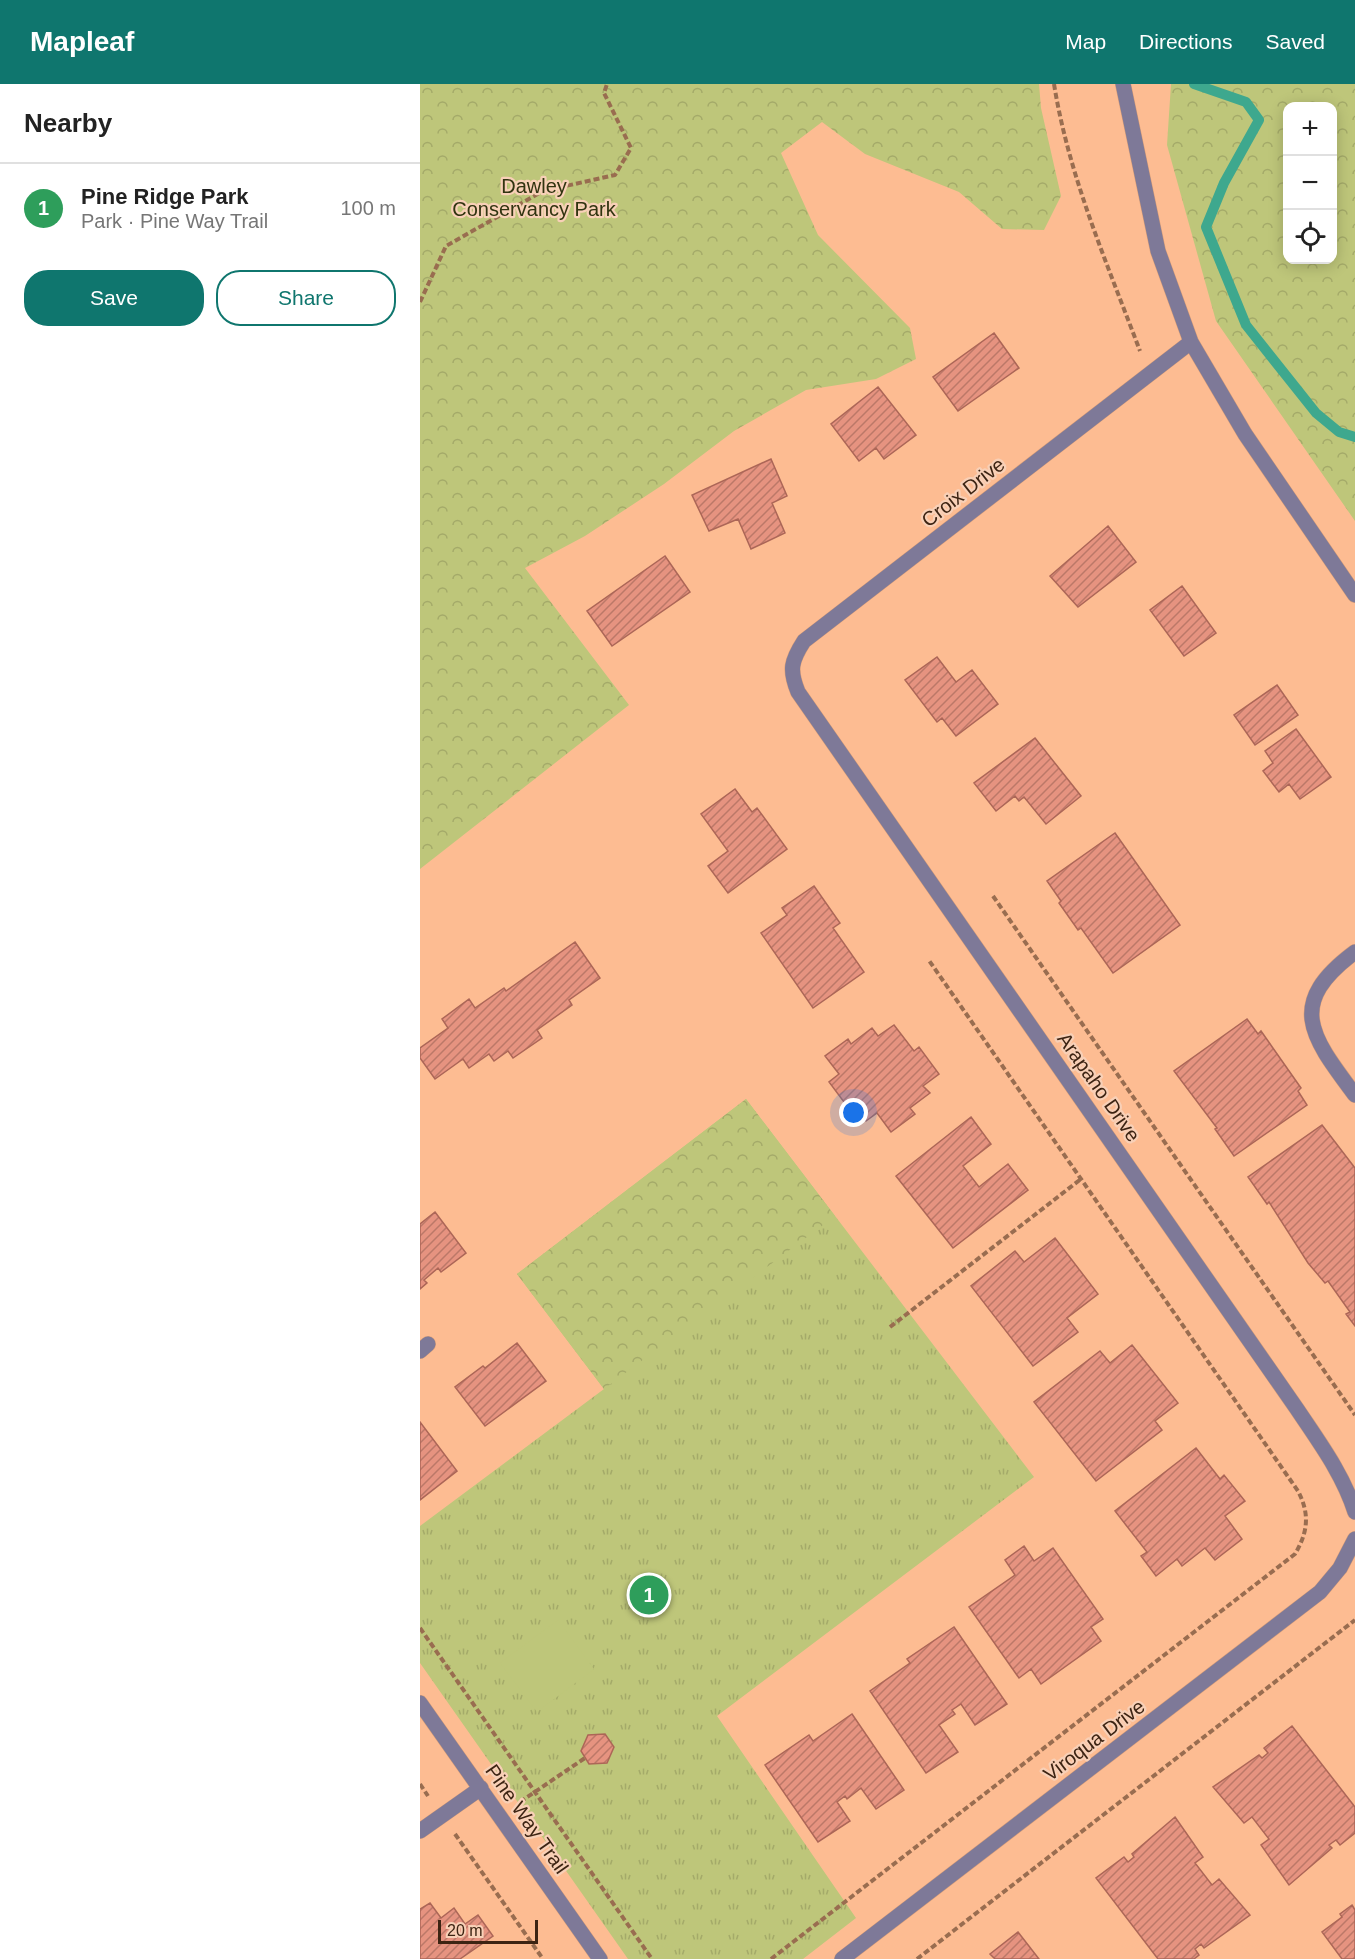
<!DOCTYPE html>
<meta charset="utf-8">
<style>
body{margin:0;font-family:Helvetica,sans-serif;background:#f6f6f6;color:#222}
.controls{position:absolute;right:18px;top:18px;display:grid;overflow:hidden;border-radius:12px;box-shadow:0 3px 15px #0003}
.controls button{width:54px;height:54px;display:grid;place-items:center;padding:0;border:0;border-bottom:2px solid #e0e0e0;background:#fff;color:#222;font:30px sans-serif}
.scale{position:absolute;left:18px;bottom:15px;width:100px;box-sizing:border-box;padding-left:6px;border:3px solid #3d2413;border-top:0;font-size:16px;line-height:21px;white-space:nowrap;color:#3d2413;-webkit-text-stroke:4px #f8d0b7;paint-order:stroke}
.you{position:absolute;left:434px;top:1029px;width:21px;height:21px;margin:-15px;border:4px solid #fff;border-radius:50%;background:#1a73e8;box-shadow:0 0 0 9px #1a73e833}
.badge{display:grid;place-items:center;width:39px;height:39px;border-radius:50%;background:#0f766e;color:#fff;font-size:20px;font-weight:700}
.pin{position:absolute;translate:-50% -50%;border:3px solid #fff;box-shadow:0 2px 6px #0006}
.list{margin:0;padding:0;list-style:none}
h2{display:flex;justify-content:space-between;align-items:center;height:78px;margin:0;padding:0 24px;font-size:26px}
h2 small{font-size:20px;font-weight:400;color:#767676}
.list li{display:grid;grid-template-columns:39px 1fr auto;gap:18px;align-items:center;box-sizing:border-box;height:90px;padding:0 24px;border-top:2px solid #e0e0e0}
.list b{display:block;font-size:22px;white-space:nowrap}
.list p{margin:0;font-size:20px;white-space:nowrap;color:#767676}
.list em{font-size:20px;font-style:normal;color:#767676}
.actions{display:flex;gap:12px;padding:18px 24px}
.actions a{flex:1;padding:14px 0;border:2px solid #0f766e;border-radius:24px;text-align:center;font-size:21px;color:#0f766e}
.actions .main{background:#0f766e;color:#fff}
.icon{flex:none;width:33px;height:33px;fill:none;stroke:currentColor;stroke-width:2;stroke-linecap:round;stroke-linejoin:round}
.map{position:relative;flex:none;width:935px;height:1875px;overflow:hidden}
header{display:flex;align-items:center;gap:36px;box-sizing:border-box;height:84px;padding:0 30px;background:#0f766e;color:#fff}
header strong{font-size:28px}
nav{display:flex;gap:33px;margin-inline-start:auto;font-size:21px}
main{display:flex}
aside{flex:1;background:#fff}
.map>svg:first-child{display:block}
.grass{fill:url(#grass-tufts)}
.forest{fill:url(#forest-crowns);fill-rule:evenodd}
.pitch{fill:#bec67a}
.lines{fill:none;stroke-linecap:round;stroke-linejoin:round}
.stream{stroke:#3ea88e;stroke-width:10}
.building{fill:url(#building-hatch);stroke:#ac6657;stroke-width:1.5}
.minor-casing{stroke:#d79e79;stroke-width:16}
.path{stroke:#996d50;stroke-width:4;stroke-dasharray:6 3;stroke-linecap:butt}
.minor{stroke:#7e7998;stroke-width:15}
.labels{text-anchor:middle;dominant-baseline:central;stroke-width:4.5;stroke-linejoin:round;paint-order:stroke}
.park-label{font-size:20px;fill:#313410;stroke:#f8d0b7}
.street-label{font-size:20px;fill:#3d2413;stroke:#f8d0b7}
</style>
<header>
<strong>Mapleaf</strong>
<nav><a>Map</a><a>Directions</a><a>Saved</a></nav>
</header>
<main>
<aside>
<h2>Nearby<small></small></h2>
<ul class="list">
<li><span class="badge" style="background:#2e9e5b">1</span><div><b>Pine Ridge Park</b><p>Park · Pine Way Trail</p></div><em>100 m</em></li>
</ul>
<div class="actions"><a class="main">Save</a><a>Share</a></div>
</aside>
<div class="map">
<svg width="935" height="1875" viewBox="0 0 935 1875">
<defs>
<pattern id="grass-tufts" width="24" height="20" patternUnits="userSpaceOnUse" patternTransform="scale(1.5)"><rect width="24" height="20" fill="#bec67a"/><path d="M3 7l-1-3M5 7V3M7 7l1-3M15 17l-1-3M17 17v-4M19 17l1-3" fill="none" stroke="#a4aa69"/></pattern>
<pattern id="forest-crowns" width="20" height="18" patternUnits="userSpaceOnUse" patternTransform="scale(1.5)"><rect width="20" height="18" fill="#bec67a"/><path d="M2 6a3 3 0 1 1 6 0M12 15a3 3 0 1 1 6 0" fill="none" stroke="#a4aa69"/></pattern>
<pattern id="building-hatch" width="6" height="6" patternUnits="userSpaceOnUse" patternTransform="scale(1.5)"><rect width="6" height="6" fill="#e69380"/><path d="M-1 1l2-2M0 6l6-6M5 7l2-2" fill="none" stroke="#bc7868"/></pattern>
</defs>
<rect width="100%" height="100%" fill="#fdbc92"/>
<!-- grass -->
<path class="grass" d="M326,1015L614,1393L297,1632L436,1834L383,1875H208L0,1579V1442L184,1305L97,1190Z"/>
<!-- forest -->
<path class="forest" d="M0,0H619L621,24L641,112L624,146L582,145L539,108L445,70L402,38L361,69L398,151L490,244L496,275L456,295L386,306L314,347L244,400L165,452L105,484L209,621L0,785Z
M751,0H935V437L796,237L747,61ZM868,22H912V176H868Z
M326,1015L415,1132L184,1305L97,1190Z"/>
<!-- pitch -->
<path class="pitch" d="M138,1536L174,1585L117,1628L80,1579Z"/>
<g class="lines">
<!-- stream -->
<path class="stream" d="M774,0L826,18L839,36L804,99L786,143L826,241L896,329L919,348L935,353"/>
</g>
<!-- building -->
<path class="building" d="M574,249L599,284L538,327L513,293Z
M458,303L496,351L464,375L456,364L439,377L411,340Z
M351,375L367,412L352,419L365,449L331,465L318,435L289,447L272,411Z
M688,442L716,478L658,523L630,492Z
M245,472L270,508L192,562L167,527Z
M762,502L796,549L764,572L730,526Z
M517,573L536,598L552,586L578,620L536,652L522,634L517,638L485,596Z
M857,601L878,631L835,661L814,631Z
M876,645L911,693L880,715L869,700L859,708L843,687L853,679L845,667Z
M615,654L661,712L626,740L604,713L599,717L595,712L576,727L554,699Z
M315,705L332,728L337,724L367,765L308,809L288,782L308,767L281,730Z
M695,749L760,841L693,889L661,844L658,846L639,819L641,817L627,797Z
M394,802L420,839L413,844L444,888L393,924L341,849L367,831L362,824Z
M155,858L180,894L149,916L152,921L117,946L122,954L93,974L88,967L74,977L69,970L49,984L43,975L15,995L0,974V964L28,944L22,935L49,915L55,924L84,904L86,907Z
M827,935L838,950L841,947L881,1004L878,1007L887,1021L814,1072L795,1045L797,1044L754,987Z
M474,941L494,967L499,963L519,990L503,1002L510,1009L490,1024L495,1030L471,1048L457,1029L446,1037L432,1019L427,1022L409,998L419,990L405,972L428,955L431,960L452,944L458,952Z
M551,1033L571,1060L543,1082L559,1103L588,1080L608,1106L533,1164L476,1092Z
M902,1041L935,1084V1242L926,1230L930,1228L908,1197L905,1199L888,1179L849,1118L847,1120L828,1093Z
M15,1128L46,1169L21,1188L18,1184L4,1196L7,1199L0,1205V1140Z
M635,1154L678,1210L647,1234L658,1248L613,1282L551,1202L595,1167L604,1178Z
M97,1259L126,1297L65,1342L35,1303L63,1282L65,1284Z
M712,1261L758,1319L735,1337L742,1346L676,1397L614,1318L680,1267L690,1279Z
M0,1338L37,1387L0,1416Z
M776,1364L800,1395L804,1391L825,1417L805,1432L822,1455L795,1476L785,1464L762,1482L757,1475L736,1492L721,1472L727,1468L695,1427Z
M604,1462L614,1477L633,1464L683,1535L671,1543L681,1557L621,1600L611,1585L599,1594L549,1523L595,1491L585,1476Z
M534,1543L587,1620L555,1641L541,1620L532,1626L535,1630L519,1641L538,1668L506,1689L450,1607L490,1579L487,1575Z
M432,1630L484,1706L456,1725L441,1704L427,1715L425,1712L417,1718L430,1737L398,1758L345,1681L389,1651L393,1657Z
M872,1642L935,1723V1749L920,1761L916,1756L909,1761L912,1764L869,1801L841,1761L849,1755L832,1733L824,1739L793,1703L839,1671L842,1674L848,1669L844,1664Z
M185,1650L194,1663L187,1679L169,1680L161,1667L168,1651Z
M755,1733L783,1773L775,1779L792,1801L799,1795L830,1831L784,1864L781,1860L775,1865L779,1871L774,1875H738L676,1794L704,1773L708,1778L714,1773L712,1770Z
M10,1819L21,1834L34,1824L45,1840L58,1831L73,1852L40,1875H0V1825Z
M932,1821L935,1826V1875H922L902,1848L922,1833L920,1830Z
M598,1848L619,1875H575L570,1870Z"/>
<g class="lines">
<!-- minor casing -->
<g class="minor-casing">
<path id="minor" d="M703,0L738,167L771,258L825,350L935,511
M771,258L384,557C371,577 369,586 378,608L877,1325C899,1358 923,1390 935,1428
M935,868C865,920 891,952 935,1011
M0,1267L8,1260
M0,1619L180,1875
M0,1747L61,1704
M422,1875L900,1508L920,1484L935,1455"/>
</g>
<!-- path -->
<path class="path" d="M634,0C649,93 687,179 720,267
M0,218L26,162L123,107L195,91L211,64L184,9L187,0
M573,812L935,1331
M470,1243L661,1095
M0,1544L232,1875
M0,1700L8,1712
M100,1718L165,1674
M35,1750L123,1875
M351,1875L875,1470C888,1448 890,1430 878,1407L508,875
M497,1875L935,1536"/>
<!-- minor -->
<use href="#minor" class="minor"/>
</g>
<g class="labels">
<!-- park labels -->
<g class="park-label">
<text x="114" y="102">Dawley<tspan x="114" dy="23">Conservancy Park</tspan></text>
</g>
<!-- street labels -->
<g class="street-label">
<text transform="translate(543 408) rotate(-38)">Croix Drive</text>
<text transform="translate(679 1003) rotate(55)">Arapaho Drive</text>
<text transform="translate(674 1656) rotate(-37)">Viroqua Drive</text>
<text transform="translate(107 1735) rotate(55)">Pine Way Trail</text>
</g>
</g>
</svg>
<div class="controls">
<button>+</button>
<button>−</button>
<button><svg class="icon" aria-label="locate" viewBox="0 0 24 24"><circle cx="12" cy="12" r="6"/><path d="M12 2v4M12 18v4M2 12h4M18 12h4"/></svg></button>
</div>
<div class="scale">20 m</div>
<div class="you"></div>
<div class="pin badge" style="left:229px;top:1511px;background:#2e9e5b">1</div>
</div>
</main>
